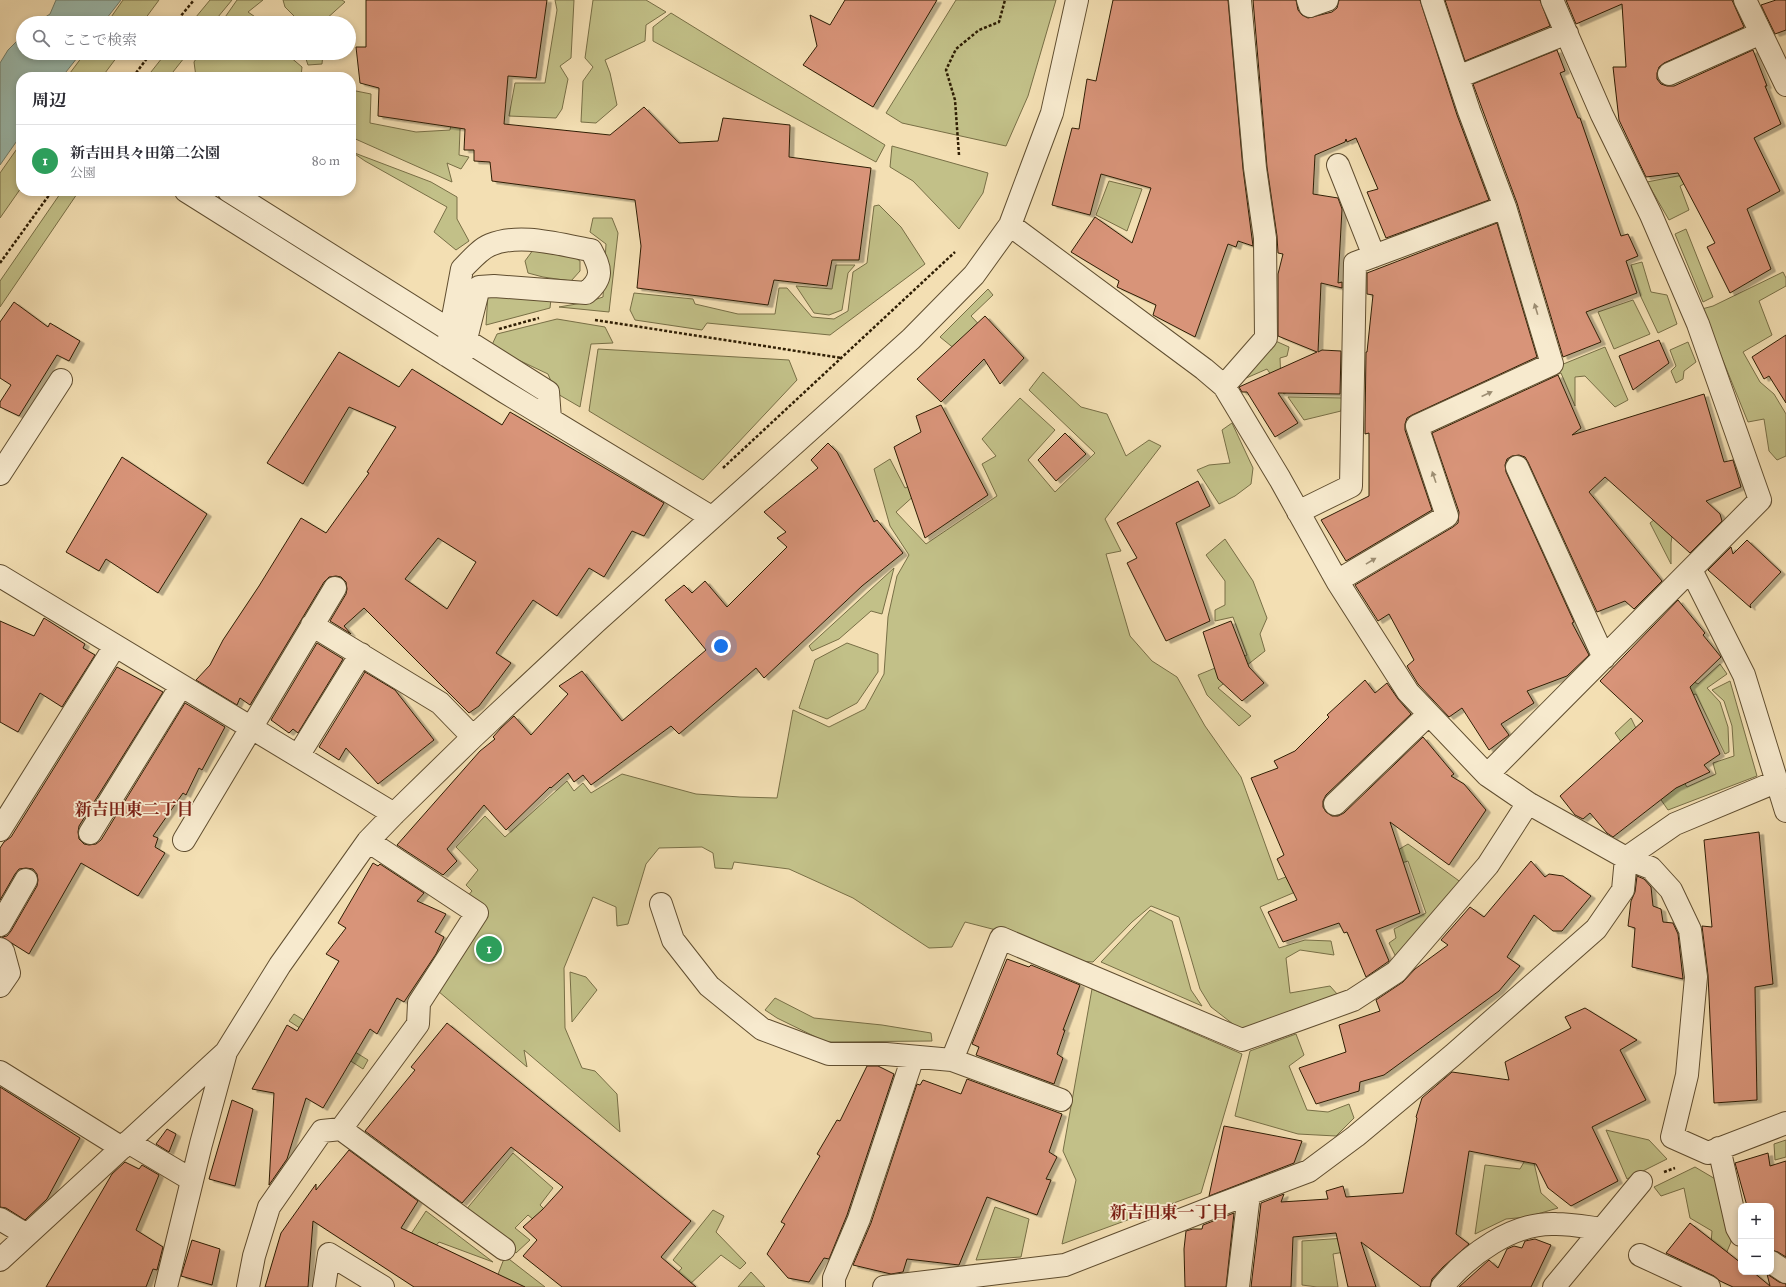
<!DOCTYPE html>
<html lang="ja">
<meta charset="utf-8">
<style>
body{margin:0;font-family:"IM FELL Great Primer","Noto Serif JP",serif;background:#f2f2f3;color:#2b2b33}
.controls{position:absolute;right:12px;bottom:12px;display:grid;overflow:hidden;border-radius:8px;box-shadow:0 2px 6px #0003}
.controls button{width:36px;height:36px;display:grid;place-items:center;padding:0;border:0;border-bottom:1px solid #e1e1e2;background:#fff;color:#2b2b33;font:20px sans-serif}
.you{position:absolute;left:721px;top:646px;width:14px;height:14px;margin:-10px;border:3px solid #fff;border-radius:50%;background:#1a73e8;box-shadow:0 0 0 6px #1a73e833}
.badge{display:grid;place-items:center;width:26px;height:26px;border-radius:50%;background:#8f2418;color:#fff;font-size:13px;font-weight:700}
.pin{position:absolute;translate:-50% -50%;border:2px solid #fff;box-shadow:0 1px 4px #0006}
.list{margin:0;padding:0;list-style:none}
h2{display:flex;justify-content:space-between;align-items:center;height:52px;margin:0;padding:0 16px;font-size:17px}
h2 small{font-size:13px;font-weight:400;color:#7c7c81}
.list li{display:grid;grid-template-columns:26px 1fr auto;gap:12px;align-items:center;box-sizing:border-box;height:72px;padding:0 16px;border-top:1px solid #e1e1e2}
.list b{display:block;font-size:15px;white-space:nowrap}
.list p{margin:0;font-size:13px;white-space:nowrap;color:#7c7c81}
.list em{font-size:13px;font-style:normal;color:#7c7c81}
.icon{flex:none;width:22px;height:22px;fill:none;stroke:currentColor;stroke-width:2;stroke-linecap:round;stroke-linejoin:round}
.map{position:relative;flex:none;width:1786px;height:1287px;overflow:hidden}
.search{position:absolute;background:#fff;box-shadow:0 2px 6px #0003;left:16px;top:16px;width:340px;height:44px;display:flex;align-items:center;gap:10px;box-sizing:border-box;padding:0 14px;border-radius:22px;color:#7c7c81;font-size:15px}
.panel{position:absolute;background:#fff;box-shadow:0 2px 6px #0003;left:16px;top:72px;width:340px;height:124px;border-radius:16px}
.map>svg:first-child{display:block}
.green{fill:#c2c088;stroke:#786f46}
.water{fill:#9bbcb0;stroke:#707d6b}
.building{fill:#d89479;stroke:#2f1e04;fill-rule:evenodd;filter:url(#shadow)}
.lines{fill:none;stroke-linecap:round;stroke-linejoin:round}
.minor-casing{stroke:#604e30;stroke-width:24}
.path{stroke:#2f1e04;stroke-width:2.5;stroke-dasharray:3 2;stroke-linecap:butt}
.minor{stroke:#f7eace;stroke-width:22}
.oneway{fill:#9d8e73}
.labels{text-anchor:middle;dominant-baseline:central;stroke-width:3.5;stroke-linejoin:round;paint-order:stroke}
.neighbourhood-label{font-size:17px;font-weight:bold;fill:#7a1f14;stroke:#f7eace}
</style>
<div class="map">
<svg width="1786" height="1287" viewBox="0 0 1786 1287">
<defs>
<filter id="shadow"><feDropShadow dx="4.5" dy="2.5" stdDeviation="0" flood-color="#0004"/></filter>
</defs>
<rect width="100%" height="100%" fill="#f3dfb3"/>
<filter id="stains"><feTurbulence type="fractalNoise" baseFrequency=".005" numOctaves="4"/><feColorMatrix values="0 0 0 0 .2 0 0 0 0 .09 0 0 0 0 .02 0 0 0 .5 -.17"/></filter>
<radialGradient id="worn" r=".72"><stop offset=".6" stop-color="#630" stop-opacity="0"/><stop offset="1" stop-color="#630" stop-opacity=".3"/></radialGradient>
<!-- green -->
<path class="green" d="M123,0H159L142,23H107Z
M210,0H232L213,23H191Z
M237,0H263L248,12L264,23L270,17L274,23H221Z
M283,0H342L345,2L325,20V23H301L285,7Z
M555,0H574L571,58L560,66L568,79L562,109L556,118L509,116L515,83H545L557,10Z
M593,0H646L666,12L646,25L645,41L605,60L610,73L617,105L596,123L581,122L583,81L593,67L585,58Z
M956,0H1056L1028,96L1006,146L902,123L886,113Z
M671,13L885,145L876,162L653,41V27Z
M85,53H120L102,77H67Z
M166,53H188L169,77H147Z
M200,53H288L289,56L302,67L301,77H196L194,62Z
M304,53H323L322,64L308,65Z
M351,90L371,94L370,123L416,132L450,130L455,105L461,106L459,155L469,157L461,169L447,163L452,182L351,137Z
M21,143V188L0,218V173Z
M892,146L988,173L983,193L959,229L913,181L890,167Z
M352,152L431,182L457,197V219L469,241L456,250L434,232L447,207L365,161Z
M1745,153L1680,186L1689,210L1669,220L1647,182L1683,175Z
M1109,181L1142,189L1127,231L1096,215Z
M62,191H79L0,307V281Z
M879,205L901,227L925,264L830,335L707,323L702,330L635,320L630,310L634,293L693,299L695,304L738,314H775L779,288H787L812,317L834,319L848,311L853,272L867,263L874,206Z
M593,218H612L618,233L609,312L559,307L588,302L603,297L606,244L590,232Z
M1686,229L1713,297L1703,302L1675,234Z
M533,250L571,255L580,261V271L571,281L543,277L528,273L525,261Z
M1642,262L1651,292L1667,295L1677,324L1658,333L1641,297L1631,265Z
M836,265H855L848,273L842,310L829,315L814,313L796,286L832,289Z
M1783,272L1786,278V286L1759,301L1772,335L1743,352L1760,382L1774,394L1786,414V456L1777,460L1769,451L1764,419L1748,422L1702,309L1713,306Z
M988,289L993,295L971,316L988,334L966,358L940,337Z
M488,294L551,299L550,308L486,325Z
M1633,300L1650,334L1614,349L1598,312Z
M557,319L605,327L613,343L591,344L580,407L556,393L548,374L491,347L497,334Z
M1271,339L1289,347L1287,356L1280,358L1281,382L1287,392L1284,394L1267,369L1244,379Z
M1688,342L1696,362L1684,371L1683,379L1676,383L1671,371L1676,366L1670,350Z
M1605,347L1628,400L1615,407L1585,376L1575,377V406L1561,373L1542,381L1539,374Z
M598,349L789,360L797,380L703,480L589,411Z
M1043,372L1081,407L1107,414L1126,456L1149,440L1161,446L1105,519L1121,551L1106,554L1130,636L1152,661L1177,677L1205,726L1241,777L1278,880L1301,871L1307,887L1260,907L1279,948L1305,940L1331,941L1334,955L1300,950L1286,958L1290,993L1330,986L1338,995L1242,1031L1211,1007L1200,989L1179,917L1151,906L1132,922L1093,962L1076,961L1000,931L965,922L952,947L929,948L853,898L789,869L734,862L732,869L715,868L713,853L702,847L659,848L646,864L628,924L617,926L616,907L593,897L564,968L565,1028L582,1068L595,1071L617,1094L620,1132L524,1050L527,1067L438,991L488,915L466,898L472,891L466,885L478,870L456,847L485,816L505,837L567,781L574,791L583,783L591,793L622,774L696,794L740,797L777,798L793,710L829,727L865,709L884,674L888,617L897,576L909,555L890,526L874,469L890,459L905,488L914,484L917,493L896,512L926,544L997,496L982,464L996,456L982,439L1020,398L1055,430L1028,460L1055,492L1095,453L1029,390Z
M1288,397L1343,398L1341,411L1304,420Z
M1232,423L1253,468L1251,484L1235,496L1219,504L1197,470L1209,465L1230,463L1222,430Z
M1660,515L1674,523L1671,543V564L1650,523Z
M1225,539L1253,581L1267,618L1260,634L1265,651L1218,688L1251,716L1239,726L1207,695L1198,675L1247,655L1233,617L1215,621V610L1225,605V581L1206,555Z
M894,568L882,614L871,611L839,639L812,651L809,646Z
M847,643L878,654V672L857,703L827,719L799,708L815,660Z
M1720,664L1727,674L1707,688L1720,702L1728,727L1729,752L1725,754L1696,694L1689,696V679L1698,684Z
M1730,681L1757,776L1668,810L1615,733L1631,718L1650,757L1679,774L1687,787L1716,774L1713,763L1734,756L1732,726L1724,701L1712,690Z
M1408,844L1462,883L1396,957L1389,943L1396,938L1394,929L1426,913L1408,861L1359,877L1388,856Z
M1150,910L1172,921L1191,990L1202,1006L1101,962Z
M570,972L586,977L597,990L572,1022Z
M1092,989L1242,1054L1201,1193L1062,1244L1076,1180L1063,1151Z
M775,998L814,1018L882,1025L931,1033L932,1041L826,1042L777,1018L765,1010Z
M294,1014L368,1060L363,1069L289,1021Z
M1296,1034L1304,1055L1289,1066L1307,1110L1328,1112L1349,1104L1354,1118L1336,1136L1298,1134L1235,1116L1250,1051Z
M1606,1130L1649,1140L1667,1159L1627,1179Z
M1786,1140V1157L1775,1160L1774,1144Z
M1531,1150L1541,1193L1558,1208L1527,1217L1506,1219L1475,1234L1485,1165L1520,1169Z
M513,1153L553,1188L540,1205L550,1215L541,1226L528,1215L515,1228L530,1240L516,1253L465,1211Z
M1695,1167L1717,1180L1731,1242L1723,1261L1710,1256L1712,1231L1690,1218L1684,1188L1661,1196L1654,1187Z
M995,1207L1029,1219L1021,1257L976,1260Z
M713,1210L724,1216L716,1232L746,1263L740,1269L721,1255L687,1287H665L682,1268L673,1260Z
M426,1211L493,1262L439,1242L427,1256L405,1243Z
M1359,1237L1361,1249L1333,1254L1338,1287H1317L1302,1285V1241Z
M505,1256L545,1287H518L497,1277Z
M751,1272L765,1287H738Z"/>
<!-- water -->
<path class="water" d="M56,0H121L103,23H36L50,14Z
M23,35V53H81L62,77H21V135L0,165V63L8,50Z"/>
<!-- building -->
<path class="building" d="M366,0H547L536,78L508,76L504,124L610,135L644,107L679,143L718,141L723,118L790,125L789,157L871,168L859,260H832L827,286L774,280L768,305L637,288L641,246L635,200L492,181L490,162L474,161V150H464L465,129L378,116L379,88L360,83L356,47H366Z
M845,0H937L873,107L803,65L817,46L810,15L830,25Z
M1113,0H1228L1243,169L1253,246L1238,241L1236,247L1228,244L1195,337L1153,315L1156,305L1117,287L1119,281L1071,252L1095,217L1132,243L1151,188L1101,174L1090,215L1052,205L1072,128L1079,129L1087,79L1096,81Z
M1253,0H1296L1298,10L1302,15L1308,18L1332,12L1337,8L1339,0H1420L1457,115L1489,200L1386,238L1367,192L1378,189L1356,138L1347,142L1346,139L1345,142L1315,155L1313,194L1338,198L1342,209L1338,283L1342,282V288L1321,283L1318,352L1322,350L1341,351L1340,394L1278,393L1298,423L1275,437L1247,392H1242L1239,387L1317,352L1278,336V274L1283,254L1278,253L1277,236L1267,167Z
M1445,0H1540L1550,26L1465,61Z
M1566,0H1732L1744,27L1664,63L1659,67L1657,73V79L1661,84L1667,86H1674L1753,50L1767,86H1765L1781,124L1754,138L1780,191L1747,209L1771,269L1730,293L1707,247L1715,243L1678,173L1646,177L1619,120L1613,67H1626L1622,4L1576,24Z
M1776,0H1786V30L1775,34L1761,5Z
M1557,50L1565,71L1560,73L1578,118H1580L1621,236L1628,234L1638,256L1626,261L1637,293L1586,312L1601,342L1563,357L1517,203L1473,84Z
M1497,223L1537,357L1412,415L1407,418L1405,424V430L1432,510L1346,561L1321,520L1369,496V433L1365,434V424L1366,352H1367L1373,295L1367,294V273Z
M14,302L48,327L50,323L80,341L69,361L57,355L19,416L0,407V402L11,385L0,378V322Z
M985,316L1024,358L1000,384L984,359L941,402L917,379Z
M1786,335V403L1769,376L1764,379L1752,357Z
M1659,340L1669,363L1633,390L1619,356Z
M339,352L399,387L412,369L502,425L510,412L664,503L644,536L632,531L604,577L589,568L557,616L533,600L496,653L511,663L479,706L469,713L364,608L344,626L351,634L330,621L346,594L347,589L346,582L341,577L336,576L329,577L324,582L250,705L240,698L237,705L196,680L210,665L223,640L259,586L301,518L326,533L369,473L367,472L396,427L349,407L303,484L267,463ZM438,538L476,562L447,609L405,579Z
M1558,375L1581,428L1572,435L1704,394L1724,462L1733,460L1741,487L1706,501L1720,514L1722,521L1690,553L1605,477L1589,492L1662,581L1634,609L1625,601L1597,612L1528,462L1525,457L1519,455L1512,456L1507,459L1505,465L1506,472L1574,622L1572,623L1589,655L1567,676L1527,691L1534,703L1501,724L1509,735L1489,750L1462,708L1449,717L1418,684L1407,666L1414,660L1389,614L1378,621L1355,585L1453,527L1458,523L1459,512L1432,433Z
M941,405L988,495L925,538L894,447L921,432L916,416Z
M1065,433L1086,454L1056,481L1038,460Z
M828,443L837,452L874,522L877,520L903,553L862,586L764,678L756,668L679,734L671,726L591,785L583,775L574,782L568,773L551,788L550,787L506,830L484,805L447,849L457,861L443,875L397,845L480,751L495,739L493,737L501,728L514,716L531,735L568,694L559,686L582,671L622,721L706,650L665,600L684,585L692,593L705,581L727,607L787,547L777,538L786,532L764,512L818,468L811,460Z
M122,457L207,514L158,593L106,559L99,571L66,552Z
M1198,481L1210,506L1176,523L1210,621L1166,641L1127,563L1137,558L1117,523Z
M1747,540L1781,572L1750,605L1751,608L1708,570L1731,547L1733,554Z
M1678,600L1705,633L1703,635L1721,657L1690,687L1720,754L1704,765L1710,772L1676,788L1613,837L1607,833L1590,813L1583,819L1575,815L1560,796L1643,721L1600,681Z
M44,618L85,644L83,648L95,655L62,707L40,693L18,732L0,722V621L34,636Z
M1231,621L1249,667L1264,683L1242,701L1218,679L1203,632Z
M317,643L343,659L298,733L293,729L289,733L271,720Z
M117,667L163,692L79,826L78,832L79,839L84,844L89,845L96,844L101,840L185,703L225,727L202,770L199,768L186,795L183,793L153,836L158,838L155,847L165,853L138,896L81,863L29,954L2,937L7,936L11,931L37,886L38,880L37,874L33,869L26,868L19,869L15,874L0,900V848L4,842L11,837Z
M365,672L395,690L434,740L378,784L346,748L339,760L319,747Z
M1365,680L1375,693L1387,683L1398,699L1411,714L1326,795L1323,801V807L1326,812L1332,816H1338L1344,813L1423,737L1454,774L1451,776L1464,784L1486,810L1449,865L1390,822L1420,913L1376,930L1389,961L1366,977L1347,932L1344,933L1339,923L1283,942L1268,912L1297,900L1277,859L1284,855L1251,778L1278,768L1274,761L1295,751L1329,717L1327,715Z
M1759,832L1773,984L1755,987L1757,1100L1714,1103L1708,975L1702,926L1712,927L1704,840Z
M1531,861L1545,877L1549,874L1563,876L1591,896L1562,931H1553L1534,915L1507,957L1520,966L1499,991L1384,1075L1360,1082L1359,1091L1316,1104L1299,1068L1346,1052L1339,1025L1380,1011L1376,1000L1403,982L1415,969L1448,945L1441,940L1470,907L1484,917Z
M373,863L378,866L380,864L424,893L417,901L446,914L435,932L444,937L436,954L404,1002L397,998L377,1034L370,1029L323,1108L306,1098L287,1159L269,1185L274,1093L252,1089L287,1025L297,1031L339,961L326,954L346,928L338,923Z
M1637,876L1644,879L1651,887L1653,906L1661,909L1663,922L1673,923L1678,934L1683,979L1632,967L1635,928L1628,926L1631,901L1635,892Z
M1007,959L1029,967L1031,965L1080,985L1063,1030H1065L1057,1054L1063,1058L1054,1084L976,1055L979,1047L972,1044Z
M1585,1008L1637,1040L1620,1050L1646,1100L1592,1127L1618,1181L1571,1206L1548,1188L1536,1164L1469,1151L1456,1234L1469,1244L1443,1267L1432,1279L1430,1287H1421L1361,1242L1376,1287H1348L1336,1233L1293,1237L1291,1287H1251L1261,1203L1284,1194L1281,1202L1328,1199L1326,1191L1343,1186L1346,1197L1403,1193L1417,1118L1416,1117L1422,1098L1452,1072L1509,1080L1505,1062L1571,1028L1565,1017Z
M447,1023L691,1221L661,1257L696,1287H562L523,1256L537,1240L523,1227L542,1210L563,1187L511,1147L462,1203L365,1131L415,1070L411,1067Z
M867,1066H878L894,1074L847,1215L829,1259L824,1258L809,1282L788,1278L767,1254L785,1224L781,1222L820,1156L817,1154L837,1120L840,1121Z
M967,1079L1062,1114L1049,1152L1057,1157L1046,1179L1051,1180L1037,1215L987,1197L959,1265L907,1259L903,1272L891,1274L853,1265L871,1223L917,1084L920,1085L923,1080L961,1094Z
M0,1087L80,1138L47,1199L25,1220L6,1208L0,1207Z
M232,1100L253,1109L235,1186L209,1179Z
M1224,1126L1302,1141L1294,1163L1209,1196Z
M167,1129L176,1134L169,1152L156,1144Z
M349,1150L418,1201L401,1228L525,1287H414L313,1221L308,1287H265L281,1233L316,1184V1190Z
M1768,1153L1770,1166L1786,1161V1257L1778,1252L1771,1250V1206H1747L1735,1163Z
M125,1162L139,1169L142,1165L159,1175L136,1230L163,1247L157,1270L153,1269L146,1287H46L112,1174Z
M1234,1213L1226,1287H1185L1184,1249L1186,1231L1193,1229H1202L1203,1225Z
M1690,1223L1741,1263V1272H1753L1770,1286L1767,1274L1779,1282L1786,1284V1287H1733L1720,1281L1714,1276L1666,1253Z
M1535,1239L1551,1245L1531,1287H1459L1489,1260L1498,1268L1507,1249L1514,1246L1522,1248L1525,1241Z
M192,1240L220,1249L212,1285L181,1276Z"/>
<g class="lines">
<!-- minor casing -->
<g class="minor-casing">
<path id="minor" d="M1308,0L1310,6L1327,0
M1745,0L1786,85
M1669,74L1761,33
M1458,77L1567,33
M1338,165L1374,256
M186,191L505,392L711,517
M229,191L548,392L550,419
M1010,225L1204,369L1224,386L1280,479L1337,581L1408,692L1487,775L1528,803L1626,858L1651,868L1671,890L1690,930L1696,977L1687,1075L1672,1137L1708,1153L1786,1123
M446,355L462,269C470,261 480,249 490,245C521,232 560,245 591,250C601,269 604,278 586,293L494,286L479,287L460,363
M1224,386L1266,338L1265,238L1255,168L1240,0
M1517,467L1604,658
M0,474L61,380
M1298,512L1351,486L1355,263L1505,207
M1691,570L1744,675L1786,811
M0,576L394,814
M1337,581L1447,516L1417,426L1552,364L1505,207L1469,111L1432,0
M312,625L440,703L473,737
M298,756L361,654
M1487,775L1760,500L1698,324L1651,215L1602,115L1552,0
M1335,804L1429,714
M0,830L115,646
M90,833L181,686
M184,840L335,588
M368,841L477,913L419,1003L418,1024L341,1129L504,1249
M661,904L673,940L709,986L762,1029L829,1054H886L952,1060L1061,1100
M0,925L26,880
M0,949L3,951L9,973L0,986
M952,1060L1001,938L1242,1040L1353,1000L1396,972L1488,865L1528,803
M0,1072L122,1148
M128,1142L192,1180
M1719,1148L1737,1228L1741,1235
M0,1219L27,1235
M1640,1255L1709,1287
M0,1260L226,1052L280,965L368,841L394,814L473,737L596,622L911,339L974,275L1010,225L1052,113L1077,0
M1771,1262L1786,1272
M166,1287L201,1144L226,1052
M248,1287L254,1256L269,1207L322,1131L341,1129
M324,1287L329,1254L383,1287
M834,1287V1278L859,1219L913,1057
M884,1287L1065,1265L1219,1205L1309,1171L1356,1136L1453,1055L1596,929L1623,890L1626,858L1675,824L1778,781
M1238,1287L1249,1194
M1442,1287C1468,1255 1513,1222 1556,1224C1571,1224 1587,1227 1602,1229
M1554,1287L1641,1182"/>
</g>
<!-- path -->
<path class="path" d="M175,23L194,0
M133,77L151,53
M959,155L955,100L946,70L956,49L979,30L999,22L1005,0
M0,263L52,191
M595,320L842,358
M499,329L539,318
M723,468L955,252
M1664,1172L1675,1168"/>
<!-- minor -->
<use href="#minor" class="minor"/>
</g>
<!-- one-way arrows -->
<defs><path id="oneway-solid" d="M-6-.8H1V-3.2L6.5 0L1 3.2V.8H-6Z"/></defs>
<g class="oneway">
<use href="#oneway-solid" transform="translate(1536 309) rotate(-107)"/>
<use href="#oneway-solid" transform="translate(1487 394) rotate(-25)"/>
<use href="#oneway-solid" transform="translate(1434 477) rotate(-109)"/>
<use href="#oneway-solid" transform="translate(1371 561) rotate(-31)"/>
</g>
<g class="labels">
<!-- neighbourhood labels -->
<g class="neighbourhood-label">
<text x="134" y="809">新吉田東二丁目</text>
<text x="1169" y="1212">新吉田東一丁目</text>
</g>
</g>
<rect width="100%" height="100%" filter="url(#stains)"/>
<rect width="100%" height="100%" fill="url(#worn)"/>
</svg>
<div class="controls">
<button>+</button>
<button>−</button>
</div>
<div class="you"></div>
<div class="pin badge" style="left:489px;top:949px;background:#2e9e5b">1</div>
<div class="search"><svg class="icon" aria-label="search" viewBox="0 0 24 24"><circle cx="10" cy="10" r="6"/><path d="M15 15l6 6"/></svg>ここで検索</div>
<section class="panel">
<h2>周辺<small></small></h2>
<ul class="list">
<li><span class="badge" style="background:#2e9e5b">1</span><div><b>新吉田具々田第二公園</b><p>公園</p></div><em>80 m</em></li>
</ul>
</section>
</div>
